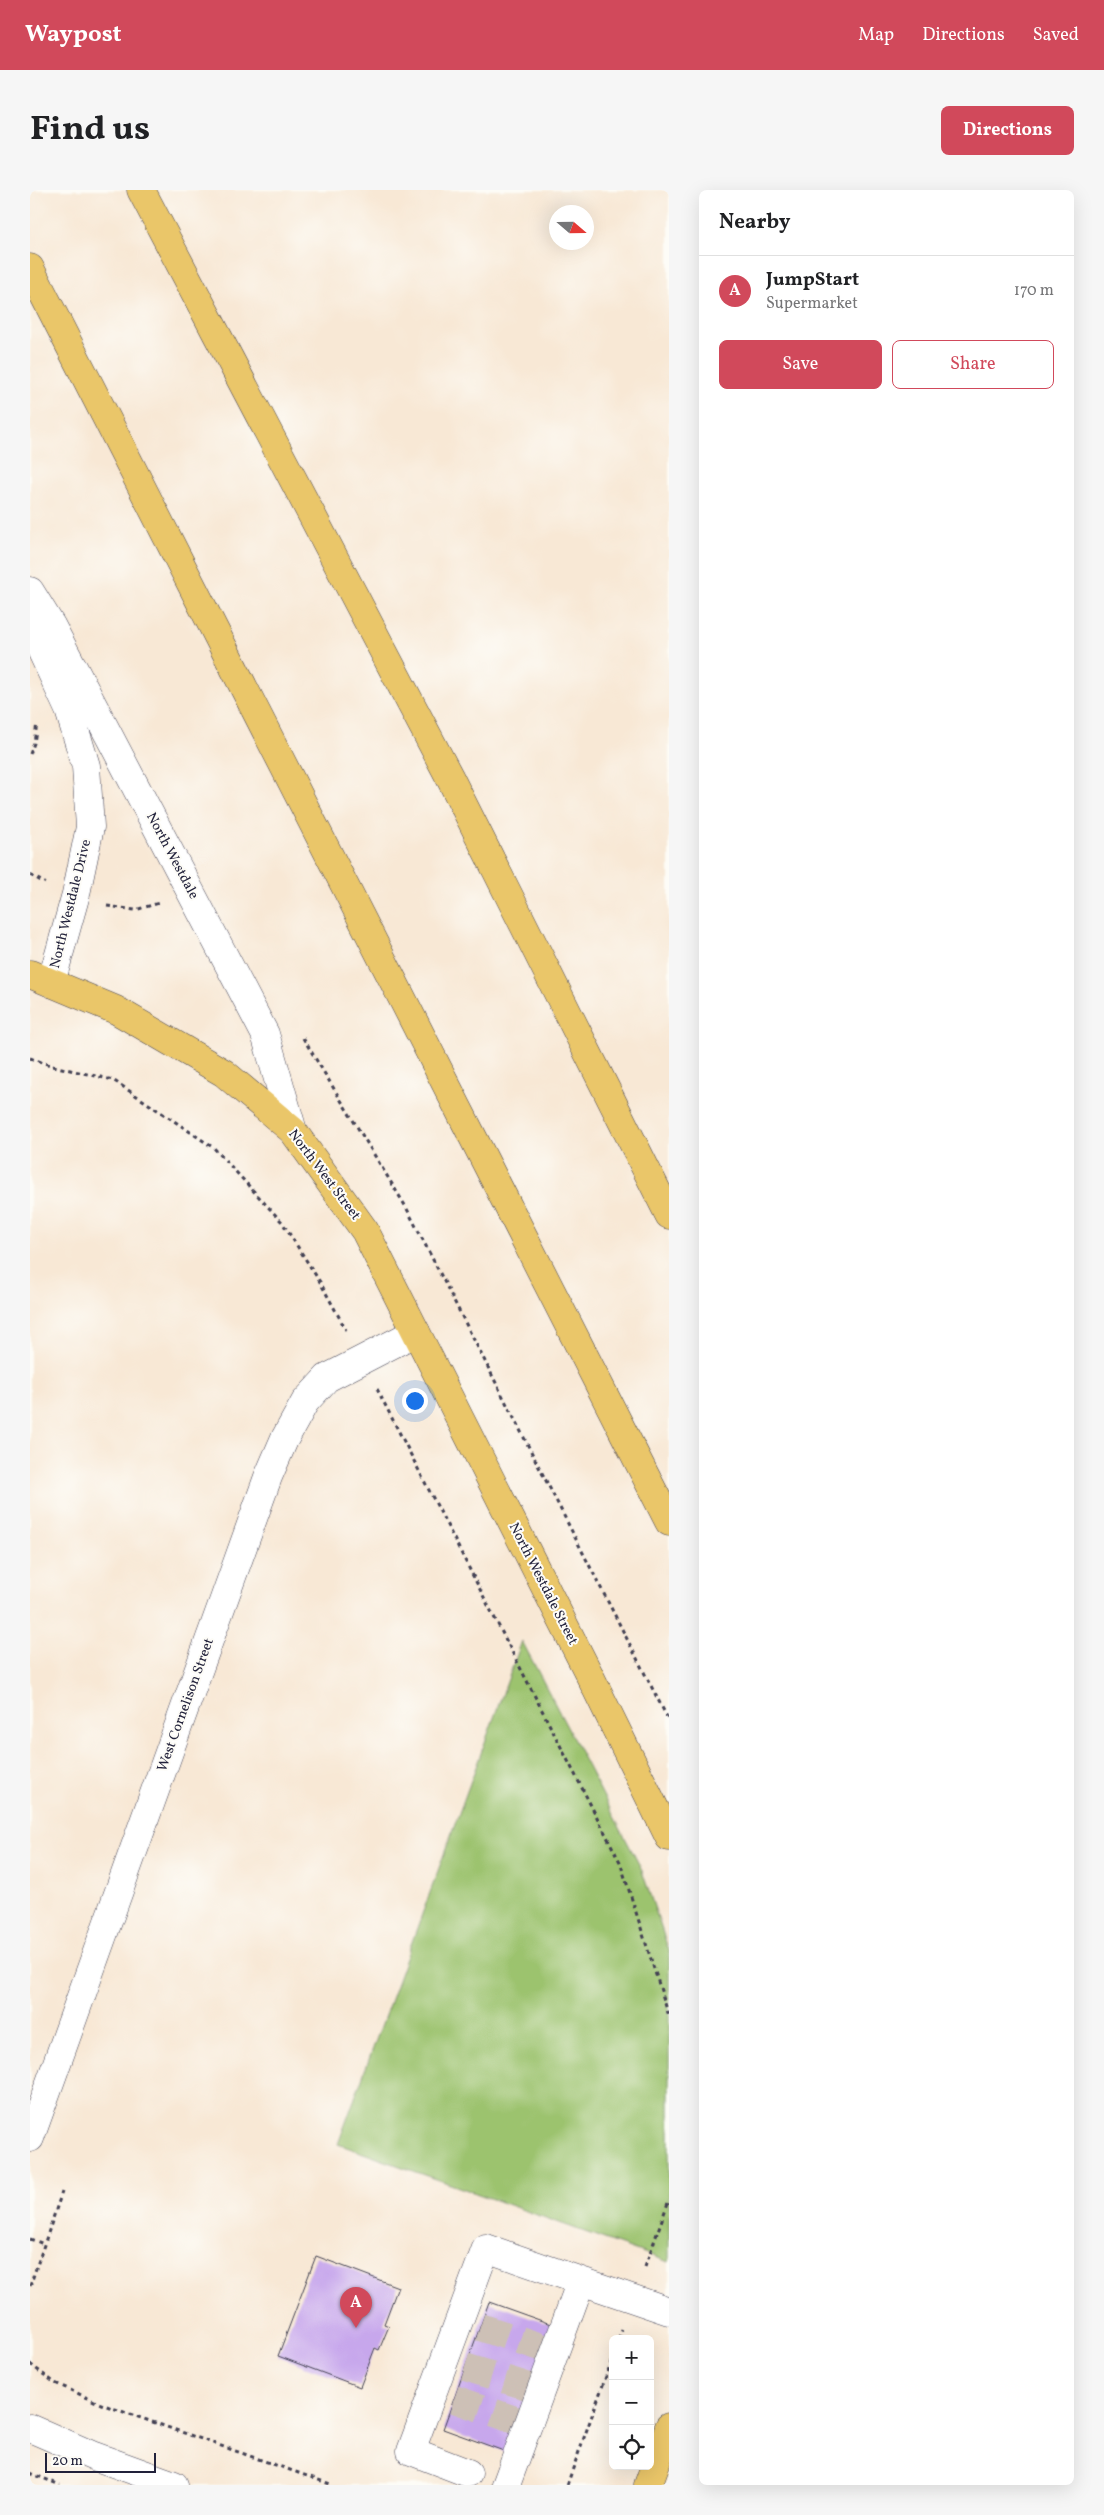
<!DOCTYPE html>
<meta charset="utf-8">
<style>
body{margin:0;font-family:Vollkorn,serif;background:#f6f6f6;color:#202124}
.controls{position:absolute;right:15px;bottom:15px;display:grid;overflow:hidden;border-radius:8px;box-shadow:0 5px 20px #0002}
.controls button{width:45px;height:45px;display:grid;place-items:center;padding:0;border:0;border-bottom:1px solid #e0e0e0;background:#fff;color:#202124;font:25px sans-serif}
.compass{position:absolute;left:519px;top:15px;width:45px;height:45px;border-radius:50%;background:#fff;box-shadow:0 5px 20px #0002;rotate:110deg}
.scale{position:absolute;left:15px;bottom:12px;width:111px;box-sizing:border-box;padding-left:5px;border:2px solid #22223b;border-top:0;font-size:14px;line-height:18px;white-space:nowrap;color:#22223b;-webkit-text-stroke:4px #fdfcf7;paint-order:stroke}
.you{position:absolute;left:384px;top:1210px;width:18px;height:18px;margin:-12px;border:4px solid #fff;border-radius:50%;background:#1a73e8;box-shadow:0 0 0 8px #1a73e833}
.badge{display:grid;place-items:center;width:32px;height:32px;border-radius:50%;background:#d1495b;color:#fff;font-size:16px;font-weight:700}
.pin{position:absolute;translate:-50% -41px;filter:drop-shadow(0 1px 2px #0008)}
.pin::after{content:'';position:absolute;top:26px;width:18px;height:15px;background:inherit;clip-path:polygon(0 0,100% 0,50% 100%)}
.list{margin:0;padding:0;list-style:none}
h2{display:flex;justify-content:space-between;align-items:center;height:65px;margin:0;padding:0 20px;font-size:21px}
h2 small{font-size:16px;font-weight:400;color:#757577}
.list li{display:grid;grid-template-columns:32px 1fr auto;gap:15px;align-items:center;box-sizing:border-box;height:70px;padding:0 20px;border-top:1px solid #e0e0e0}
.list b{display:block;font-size:19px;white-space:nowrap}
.list p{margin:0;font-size:16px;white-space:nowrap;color:#757577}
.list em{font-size:16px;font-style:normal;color:#757577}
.actions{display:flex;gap:10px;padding:15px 20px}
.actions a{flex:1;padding:11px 0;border:1px solid #d1495b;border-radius:8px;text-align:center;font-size:18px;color:#d1495b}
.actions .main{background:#d1495b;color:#fff}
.icon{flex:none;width:28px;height:28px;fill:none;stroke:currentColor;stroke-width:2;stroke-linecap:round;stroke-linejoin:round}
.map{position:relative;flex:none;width:639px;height:2295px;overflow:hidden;border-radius:8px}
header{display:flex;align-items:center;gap:30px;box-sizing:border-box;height:70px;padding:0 25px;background:#d1495b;color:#fff}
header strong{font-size:24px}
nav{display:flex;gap:28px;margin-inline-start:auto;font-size:18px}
.intro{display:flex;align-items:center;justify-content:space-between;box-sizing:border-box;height:120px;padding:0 30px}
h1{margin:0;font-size:35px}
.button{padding:12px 22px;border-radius:8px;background:#d1495b;color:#fff;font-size:18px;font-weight:700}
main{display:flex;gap:30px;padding:0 30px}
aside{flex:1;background:#fff;border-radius:8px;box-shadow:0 5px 20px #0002}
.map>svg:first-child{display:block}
.green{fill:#9cc36e;stroke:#5f7254}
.building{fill:#c7a7ec}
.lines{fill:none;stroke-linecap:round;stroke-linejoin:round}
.minor-tunnel{stroke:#cdc0b6;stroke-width:28;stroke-dasharray:28 14;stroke-linecap:butt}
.minor-casing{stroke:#424052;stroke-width:29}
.major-casing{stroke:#424052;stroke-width:29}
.highway-casing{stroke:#424052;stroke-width:29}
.path{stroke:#424052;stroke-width:3;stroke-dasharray:4 4;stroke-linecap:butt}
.minor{stroke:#fff;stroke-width:28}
.major{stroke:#eac669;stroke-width:28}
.highway{stroke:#eac669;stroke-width:28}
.labels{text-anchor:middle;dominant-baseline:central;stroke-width:4;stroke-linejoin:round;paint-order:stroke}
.street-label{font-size:14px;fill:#22223b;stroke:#fdfcf7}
</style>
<header>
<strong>Waypost</strong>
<nav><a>Map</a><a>Directions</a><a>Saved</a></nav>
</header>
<div class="intro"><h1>Find us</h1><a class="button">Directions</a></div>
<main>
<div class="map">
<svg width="639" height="2295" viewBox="0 0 639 2295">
<rect width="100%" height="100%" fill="#fdfcf7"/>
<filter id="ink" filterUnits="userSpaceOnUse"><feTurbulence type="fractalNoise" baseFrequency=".02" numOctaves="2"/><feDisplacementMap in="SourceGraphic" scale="10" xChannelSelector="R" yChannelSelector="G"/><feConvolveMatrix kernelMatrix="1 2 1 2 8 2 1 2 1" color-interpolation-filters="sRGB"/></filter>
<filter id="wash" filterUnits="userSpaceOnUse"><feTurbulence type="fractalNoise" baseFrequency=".0096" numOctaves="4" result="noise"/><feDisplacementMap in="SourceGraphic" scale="20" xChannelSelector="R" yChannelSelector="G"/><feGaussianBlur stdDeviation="1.12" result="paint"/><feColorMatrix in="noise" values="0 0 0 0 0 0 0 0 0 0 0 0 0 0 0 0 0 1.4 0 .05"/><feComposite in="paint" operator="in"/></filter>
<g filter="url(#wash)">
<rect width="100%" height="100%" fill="#f8e8d5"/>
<!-- green -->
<path class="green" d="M492,1451L611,1678L639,1761V2072L308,1954Z"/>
<g id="blocks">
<!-- building -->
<path class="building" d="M286,2066L368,2097L354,2134L359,2136L349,2160L345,2158L330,2197L248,2166Z
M459,2112L529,2137L482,2264L413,2239Z"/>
</g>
</g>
<g filter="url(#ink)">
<use href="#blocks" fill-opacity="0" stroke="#424052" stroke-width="1"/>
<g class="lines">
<!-- minor-tunnel -->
<path class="minor-tunnel" d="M450,2137L520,2160
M435,2177L506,2199
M424,2209L494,2233"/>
<!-- minor casing -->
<g class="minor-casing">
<path id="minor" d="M0,401L21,435L235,844L263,941
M0,436L39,520L56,576L60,637L46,704L21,793
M0,1948L238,1287L254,1250L275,1212L297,1188L386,1142
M0,2238L64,2266L144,2295
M438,2283L381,2261L456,2058L551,2091
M476,2295L551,2091L639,2121"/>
</g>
<!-- major casing -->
<g class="major-casing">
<path id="major" d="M0,784L86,820L194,883L263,941L335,1041L559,1484L639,1647
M618,2295L639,2237"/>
</g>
<!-- highway casing -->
<g class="highway-casing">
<path id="highway" d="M111,0L420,588L639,1025
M0,78L639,1332"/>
</g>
<!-- path -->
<path class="path" d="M0,564L4,553L7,533
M0,685L15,693
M77,716L105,720L129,713
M273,848L376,1017L639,1531
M0,868L23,876L83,890L184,958L252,1032L290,1092L316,1140
M347,1199L590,1672L639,1826
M0,2049L14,2054
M615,2077L639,2010
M0,2096L32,2002
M589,2149L592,2140
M0,2174L25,2193L71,2214L303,2295
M0,2283L30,2295
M537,2295L583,2167"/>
<!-- minor -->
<use href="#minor" class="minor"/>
<!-- major -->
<use href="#major" class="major"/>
<!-- highway -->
<use href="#highway" class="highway"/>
</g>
</g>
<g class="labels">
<!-- street labels -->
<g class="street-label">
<text transform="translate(142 666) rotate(62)">North Westdale</text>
<text transform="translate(41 714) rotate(-76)">North Westdale Drive</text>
<text transform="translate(294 985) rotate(53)">North West Street</text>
<text transform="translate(513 1394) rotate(63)">North Westdale Street</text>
<text transform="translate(156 1515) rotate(-70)">West Cornelison Street</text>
</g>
</g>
</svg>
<div class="controls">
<button>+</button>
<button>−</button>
<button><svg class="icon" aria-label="locate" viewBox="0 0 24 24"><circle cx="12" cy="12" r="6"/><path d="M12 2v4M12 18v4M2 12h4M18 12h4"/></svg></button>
</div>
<svg class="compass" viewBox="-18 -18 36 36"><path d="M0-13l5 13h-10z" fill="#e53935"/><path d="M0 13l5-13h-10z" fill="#757577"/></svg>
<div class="scale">20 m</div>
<div class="you"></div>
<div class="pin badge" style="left:326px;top:2138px">A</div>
</div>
<aside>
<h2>Nearby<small></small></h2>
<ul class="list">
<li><span class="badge">A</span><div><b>JumpStart</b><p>Supermarket</p></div><em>170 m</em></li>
</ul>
<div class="actions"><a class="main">Save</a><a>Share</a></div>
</aside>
</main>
